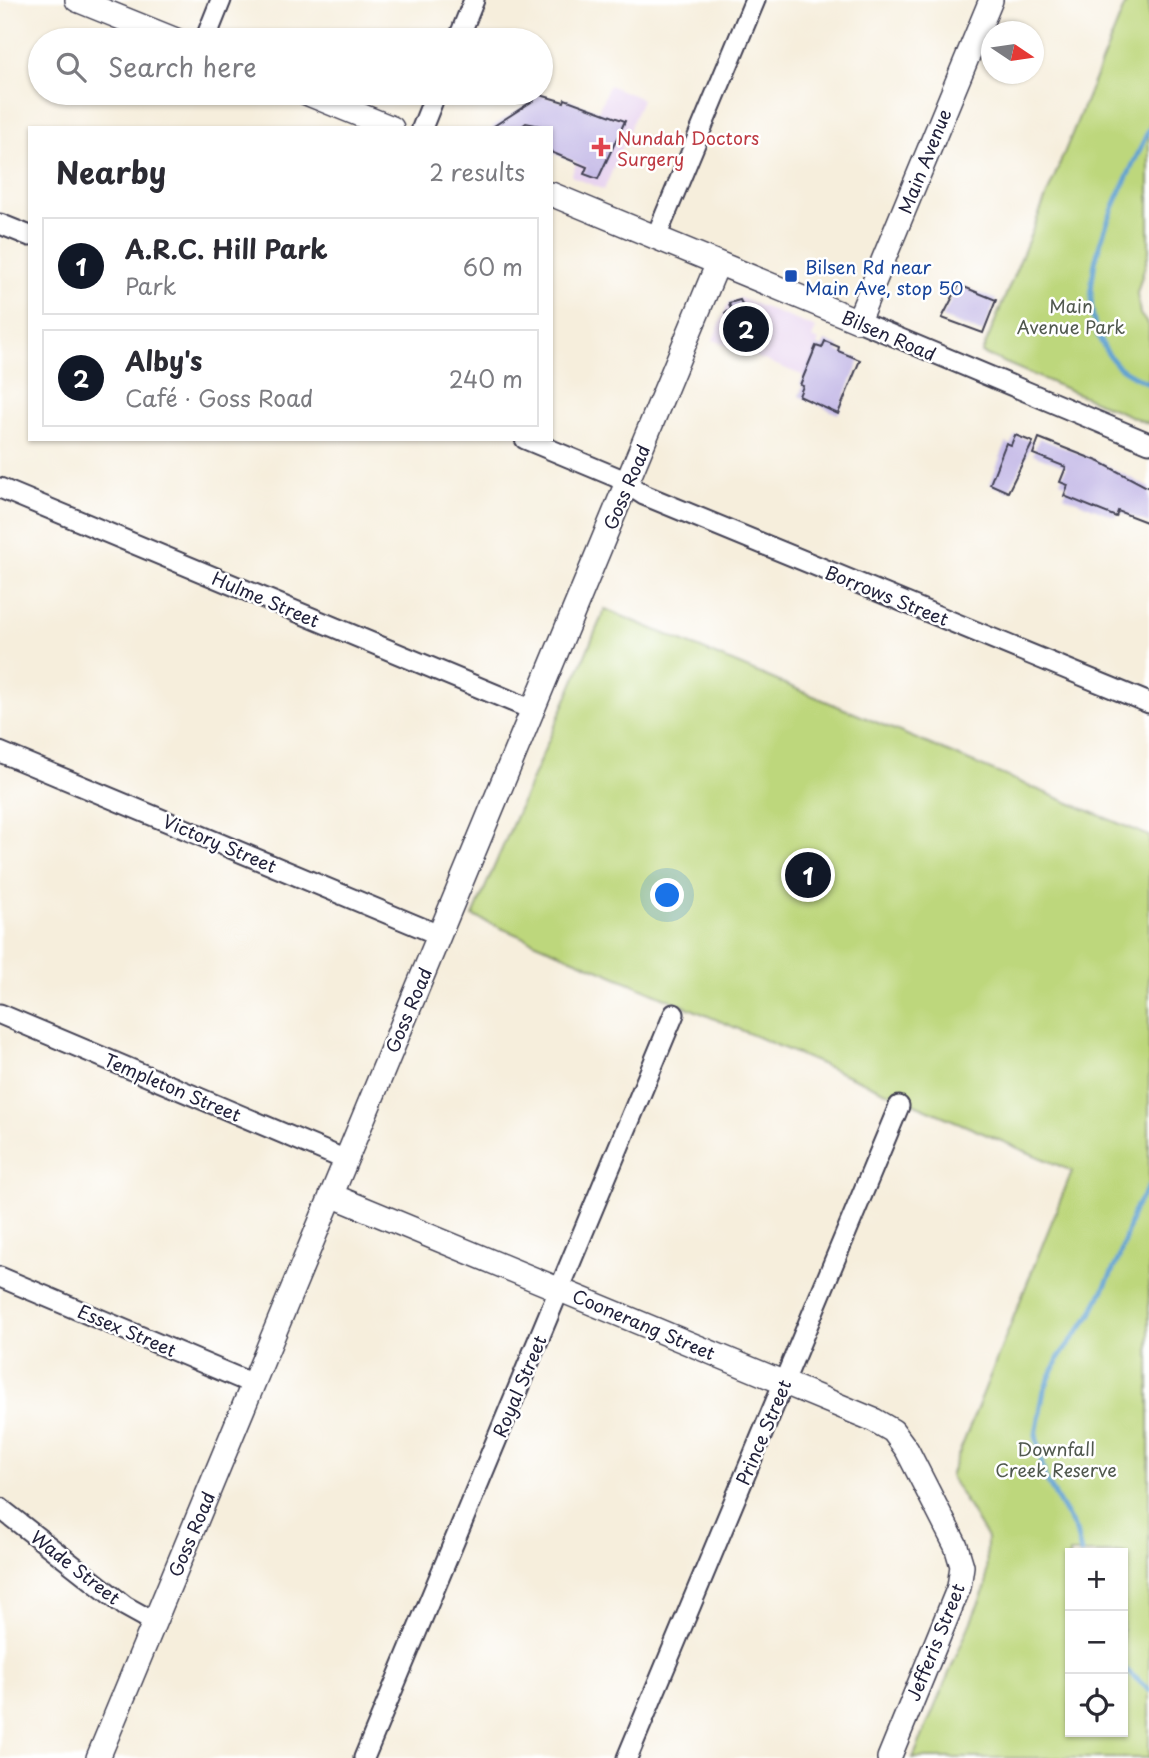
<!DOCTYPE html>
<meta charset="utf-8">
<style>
body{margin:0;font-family:"Playpen Sans",sans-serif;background:#f7f7f7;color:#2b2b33}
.controls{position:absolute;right:21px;bottom:21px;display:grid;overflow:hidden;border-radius:0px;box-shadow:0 2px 5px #0004}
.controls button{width:63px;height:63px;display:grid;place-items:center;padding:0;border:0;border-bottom:2px solid #e1e1e2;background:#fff;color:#2b2b33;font:35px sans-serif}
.compass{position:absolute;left:981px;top:21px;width:63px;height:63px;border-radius:50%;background:#fff;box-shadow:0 2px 5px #0004;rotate:103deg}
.you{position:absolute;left:668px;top:896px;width:24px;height:24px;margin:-18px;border:5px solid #fff;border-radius:50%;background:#1a73e8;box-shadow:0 0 0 10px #1a73e833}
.badge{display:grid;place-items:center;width:46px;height:46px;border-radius:50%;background:#111827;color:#fff;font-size:23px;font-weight:700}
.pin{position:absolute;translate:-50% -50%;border:4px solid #fff;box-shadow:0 2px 7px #0006}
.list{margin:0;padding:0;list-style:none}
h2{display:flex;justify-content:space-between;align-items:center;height:91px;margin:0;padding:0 28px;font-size:30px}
h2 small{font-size:23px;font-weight:400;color:#7c7c81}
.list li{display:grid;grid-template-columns:46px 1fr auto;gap:21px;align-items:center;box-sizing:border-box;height:98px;margin:0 14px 14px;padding:0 14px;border:2px solid #e1e1e2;border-radius:0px}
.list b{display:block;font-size:26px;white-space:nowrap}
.list p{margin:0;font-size:23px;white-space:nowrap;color:#7c7c81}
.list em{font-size:23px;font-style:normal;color:#7c7c81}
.icon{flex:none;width:38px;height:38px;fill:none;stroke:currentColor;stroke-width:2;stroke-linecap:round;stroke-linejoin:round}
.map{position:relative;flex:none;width:1149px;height:1758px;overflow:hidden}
.search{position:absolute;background:#fff;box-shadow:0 2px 5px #0004;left:28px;top:28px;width:525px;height:77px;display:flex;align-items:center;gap:18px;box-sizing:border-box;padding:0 24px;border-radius:38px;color:#7c7c81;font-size:26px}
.panel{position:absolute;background:#fff;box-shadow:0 2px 5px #0004;left:28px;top:126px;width:525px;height:315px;border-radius:0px}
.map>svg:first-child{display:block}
.built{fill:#e7d2ef}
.green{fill:#bdd77c;stroke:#707c5c;stroke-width:2;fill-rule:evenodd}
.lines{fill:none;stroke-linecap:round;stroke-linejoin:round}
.stream{stroke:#5ea1d2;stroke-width:5}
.building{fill:#c2b7e6}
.minor-casing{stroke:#424153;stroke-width:23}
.tertiary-casing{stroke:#424153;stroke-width:26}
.minor{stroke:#fff;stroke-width:19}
.tertiary{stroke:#fff;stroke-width:23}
.health-dot{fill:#e0444e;stroke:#fff;stroke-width:2.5}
.transit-dot{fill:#1a4fb4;stroke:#fff;stroke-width:2.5}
.labels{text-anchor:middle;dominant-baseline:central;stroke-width:5;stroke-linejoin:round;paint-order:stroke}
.health-label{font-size:18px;fill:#be3a42;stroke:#fff;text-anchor:start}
.street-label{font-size:18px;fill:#22223b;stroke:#fff}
.transit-label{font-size:18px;fill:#164399;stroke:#fff;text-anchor:start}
.park-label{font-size:18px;fill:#50584e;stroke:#fff}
</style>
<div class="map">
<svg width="1149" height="1758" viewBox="0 0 1149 1758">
<rect width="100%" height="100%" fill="#fff"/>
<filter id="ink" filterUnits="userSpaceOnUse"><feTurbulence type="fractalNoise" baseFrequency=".0143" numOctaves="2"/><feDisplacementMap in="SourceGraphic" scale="14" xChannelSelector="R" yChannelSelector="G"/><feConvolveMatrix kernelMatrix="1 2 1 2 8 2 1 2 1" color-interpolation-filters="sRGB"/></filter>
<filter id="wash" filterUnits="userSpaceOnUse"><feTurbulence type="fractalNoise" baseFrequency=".00686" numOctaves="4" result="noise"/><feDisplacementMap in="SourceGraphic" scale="28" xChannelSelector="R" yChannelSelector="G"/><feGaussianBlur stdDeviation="1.57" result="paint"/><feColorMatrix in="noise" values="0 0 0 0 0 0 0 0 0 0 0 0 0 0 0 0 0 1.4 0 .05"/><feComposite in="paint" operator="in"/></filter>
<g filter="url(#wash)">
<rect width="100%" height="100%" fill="#f6eedc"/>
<!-- built -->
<path class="built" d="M609,85L642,99L604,190L571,176Z
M740,298L816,328L812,338L819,341L804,376L713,340L727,307Z"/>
<!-- green -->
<path class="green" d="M1127,0H1149V252L1137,293L1140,314L1149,326V424L982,353Z
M605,609L1149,836V1758H913L986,1586L987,1538L950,1476L1072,1171L473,916ZM1070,1553H1123V1732H1070Z"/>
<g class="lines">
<!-- stream -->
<path class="stream" d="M1149,129C1120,198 1055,298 1117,365C1125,373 1139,378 1149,384
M1081,1553L1076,1531L1045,1478L1036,1435L1044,1390L1059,1357L1090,1316L1119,1258L1134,1210L1149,1186
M1123,1667L1149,1690"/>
</g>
<g id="blocks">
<!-- building -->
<path class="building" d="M537,94L564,102L565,99L625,121L598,179L584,174L587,167L551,152V128L526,123L519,128H491L534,100Z
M959,285L996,300L983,333L942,318Z
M740,300L749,318L753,320L751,326L766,333L759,351L730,339L732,333L725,313L731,310L729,303Z
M825,341L839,347L838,351L860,360L838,414L799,396L803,386L800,385L816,346L822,348Z
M1015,435L1033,442L1008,492L990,484L1006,443L1011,445Z
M1039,438L1100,462L1149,488V523L1118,511L1116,517L1064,496L1068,485L1060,482L1066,467L1033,454Z"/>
</g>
</g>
<g filter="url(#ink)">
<use href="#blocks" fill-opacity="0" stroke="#424153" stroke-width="2"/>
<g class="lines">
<!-- minor casing -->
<g class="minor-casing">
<path id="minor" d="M205,40L221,0
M458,40L474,0
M422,128L436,93
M0,224L30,236
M656,237L755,0
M858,321L1149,443
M525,439L616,477L644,495L1149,703
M0,488L533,710
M0,752L439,935
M0,1014L346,1160
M0,1277L253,1384
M0,1508L125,1606L154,1622
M364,1758L674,1014
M627,1758L899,1106"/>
</g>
<!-- tertiary casing -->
<g class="tertiary-casing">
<path id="tertiary" d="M77,0L176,40
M306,93L392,128
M551,194L858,321L991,0
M331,1195L874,1420L893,1431L907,1450L956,1546L962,1566L959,1587L889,1758
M98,1758L718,263"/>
</g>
<!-- minor -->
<use href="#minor" class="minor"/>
<!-- tertiary -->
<use href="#tertiary" class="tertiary"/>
</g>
</g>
<!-- markers -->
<path class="health-dot" d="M597.5 136.5h7v7h7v7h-7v7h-7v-7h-7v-7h7z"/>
<rect class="transit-dot" x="784" y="269" width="14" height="14" rx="3.5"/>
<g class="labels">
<!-- health labels -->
<g class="health-label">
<text x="617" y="137">Nundah Doctors<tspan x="617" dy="21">Surgery</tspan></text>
</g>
<!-- street labels -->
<g class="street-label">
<text transform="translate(924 161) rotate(-68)">Main Avenue</text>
<text transform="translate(889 335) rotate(23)">Bilsen Road</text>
<text transform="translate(626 487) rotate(-67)">Goss Road</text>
<text transform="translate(887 595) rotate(22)">Borrows Street</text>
<text transform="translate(266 599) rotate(23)">Hulme Street</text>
<text transform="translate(220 843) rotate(23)">Victory Street</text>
<text transform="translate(408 1010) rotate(-67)">Goss Road</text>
<text transform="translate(173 1087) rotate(23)">Templeton Street</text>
<text transform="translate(644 1324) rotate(23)">Coonerang Street</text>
<text transform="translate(127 1330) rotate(23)">Essex Street</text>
<text transform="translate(519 1386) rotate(-67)">Royal Street</text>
<text transform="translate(763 1432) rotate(-67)">Prince Street</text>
<text transform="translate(191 1534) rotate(-67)">Goss Road</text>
<text transform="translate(76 1567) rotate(38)">Wade Street</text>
<text transform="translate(935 1642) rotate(-68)">Jefferis Street</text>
</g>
<!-- transit labels -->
<g class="transit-label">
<text x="805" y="266">Bilsen Rd near<tspan x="805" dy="21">Main Ave, stop 50</tspan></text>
</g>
<!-- park labels -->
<g class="park-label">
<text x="1071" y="305">Main<tspan x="1071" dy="21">Avenue Park</tspan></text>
<text x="1056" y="1448">Downfall<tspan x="1056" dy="21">Creek Reserve</tspan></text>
</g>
</g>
</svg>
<div class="controls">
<button>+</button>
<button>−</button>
<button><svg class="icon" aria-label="locate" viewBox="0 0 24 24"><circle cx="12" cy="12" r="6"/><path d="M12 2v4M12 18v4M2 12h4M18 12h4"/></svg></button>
</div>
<svg class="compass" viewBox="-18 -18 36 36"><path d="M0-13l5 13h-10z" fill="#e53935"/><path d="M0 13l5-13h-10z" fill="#7c7c81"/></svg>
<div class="you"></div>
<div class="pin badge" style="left:808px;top:875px">1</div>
<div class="pin badge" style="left:746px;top:329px">2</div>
<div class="search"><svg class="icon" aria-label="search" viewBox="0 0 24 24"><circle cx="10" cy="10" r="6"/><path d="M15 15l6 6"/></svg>Search here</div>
<section class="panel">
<h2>Nearby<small>2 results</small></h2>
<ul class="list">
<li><span class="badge">1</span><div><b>A.R.C. Hill Park</b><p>Park</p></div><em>60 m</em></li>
<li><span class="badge">2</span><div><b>Alby's</b><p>Café · Goss Road</p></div><em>240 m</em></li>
</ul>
</section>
</div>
